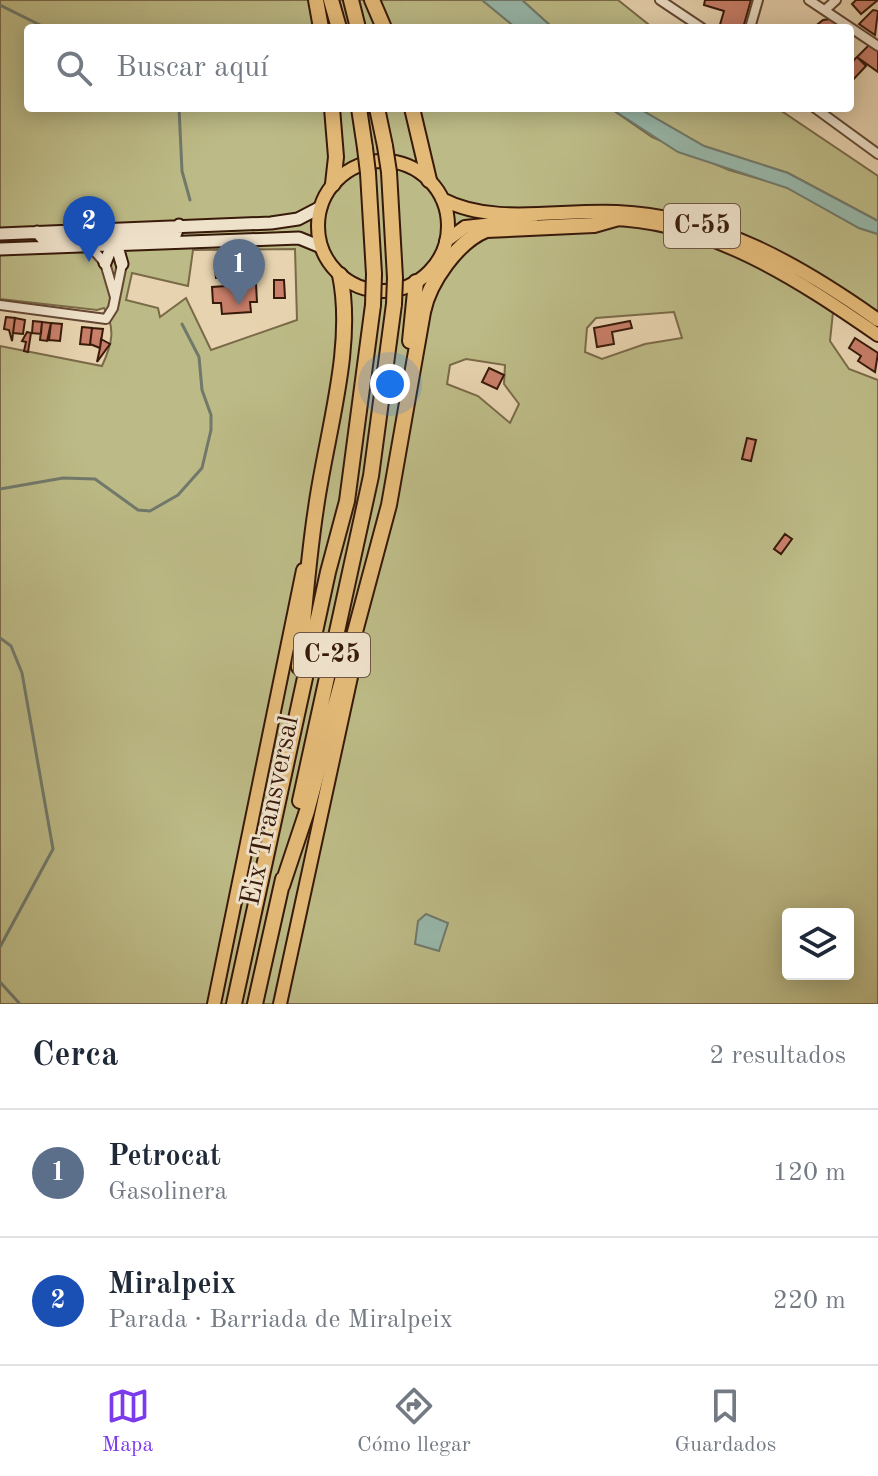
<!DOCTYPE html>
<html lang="es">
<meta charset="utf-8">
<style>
body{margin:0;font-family:"Old Standard TT",serif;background:#f2f2f3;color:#1f2937}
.controls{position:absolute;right:24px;bottom:24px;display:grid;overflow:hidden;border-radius:8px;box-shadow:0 4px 20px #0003}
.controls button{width:72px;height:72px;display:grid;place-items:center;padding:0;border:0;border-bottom:2px solid #e0e1e3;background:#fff;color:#1f2937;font:40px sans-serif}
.you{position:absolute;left:390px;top:384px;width:28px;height:28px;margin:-20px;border:6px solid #fff;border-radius:50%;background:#1a73e8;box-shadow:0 0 0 12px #1a73e833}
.badge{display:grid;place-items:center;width:52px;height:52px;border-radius:50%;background:#7c3aed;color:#fff;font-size:26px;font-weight:700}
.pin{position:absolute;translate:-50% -66px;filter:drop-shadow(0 2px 4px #0008)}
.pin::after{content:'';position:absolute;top:42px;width:28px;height:24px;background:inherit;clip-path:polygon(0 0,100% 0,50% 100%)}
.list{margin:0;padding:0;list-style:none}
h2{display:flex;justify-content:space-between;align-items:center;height:104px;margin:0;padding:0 32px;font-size:34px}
h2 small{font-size:26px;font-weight:400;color:#747a83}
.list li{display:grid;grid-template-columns:52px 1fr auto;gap:24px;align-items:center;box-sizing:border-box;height:128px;padding:0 32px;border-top:2px solid #e0e1e3}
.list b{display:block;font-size:30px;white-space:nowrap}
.list p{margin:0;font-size:26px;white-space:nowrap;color:#747a83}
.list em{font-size:26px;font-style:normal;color:#747a83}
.icon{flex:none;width:44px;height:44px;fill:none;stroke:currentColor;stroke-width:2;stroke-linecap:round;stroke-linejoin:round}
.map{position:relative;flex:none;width:878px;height:1004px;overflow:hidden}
.search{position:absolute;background:#fff;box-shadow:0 4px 20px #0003;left:24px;right:24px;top:24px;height:88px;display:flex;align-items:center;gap:20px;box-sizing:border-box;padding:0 28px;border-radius:8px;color:#747a83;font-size:30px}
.sheet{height:360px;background:#fff}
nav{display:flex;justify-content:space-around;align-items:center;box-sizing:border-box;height:112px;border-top:2px solid #e0e1e3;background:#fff;font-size:22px;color:#747a83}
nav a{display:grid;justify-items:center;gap:4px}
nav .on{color:#7c3aed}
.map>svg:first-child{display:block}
.green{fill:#bcba86;stroke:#7a6a48;stroke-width:2;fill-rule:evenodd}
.water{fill:#97b8ab;stroke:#71796b;stroke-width:2}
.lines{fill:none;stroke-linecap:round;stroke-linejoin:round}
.stream{stroke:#71796b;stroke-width:3}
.building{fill:#c97f6a;stroke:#381a0a;stroke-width:2}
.minor-casing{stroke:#644833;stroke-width:12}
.secondary-casing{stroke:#381a0a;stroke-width:15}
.primary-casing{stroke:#381a0a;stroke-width:16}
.trunk-casing{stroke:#381a0a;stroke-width:16}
.motorway-casing{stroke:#381a0a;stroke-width:18}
.minor{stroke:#efe2cb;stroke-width:8}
.secondary{stroke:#efe2cb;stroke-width:11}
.primary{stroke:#e4ba78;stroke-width:12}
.trunk{stroke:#e4ba78;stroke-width:12}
.motorway{stroke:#e4ba78;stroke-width:14}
.motorway-bridge-casing{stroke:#381a0a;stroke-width:18;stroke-linecap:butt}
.motorway-bridge{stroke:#e4ba78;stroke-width:14}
.labels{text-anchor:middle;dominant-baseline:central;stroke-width:6;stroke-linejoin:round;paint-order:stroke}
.shield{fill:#efe2cb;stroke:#6f5644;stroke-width:2}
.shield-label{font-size:26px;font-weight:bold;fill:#381a0a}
.street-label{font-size:28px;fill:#381a0a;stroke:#efe2cb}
</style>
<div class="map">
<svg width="878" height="1004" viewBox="0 0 878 1004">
<rect width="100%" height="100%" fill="#e7d3af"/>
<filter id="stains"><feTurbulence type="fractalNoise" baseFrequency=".0025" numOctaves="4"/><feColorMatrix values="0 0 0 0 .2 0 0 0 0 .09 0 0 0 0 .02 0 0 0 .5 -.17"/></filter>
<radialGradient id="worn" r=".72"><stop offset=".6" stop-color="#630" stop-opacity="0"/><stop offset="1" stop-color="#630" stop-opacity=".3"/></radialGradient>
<!-- green -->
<path class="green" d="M0,0H482L516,28H28V108H610L652,137L729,170L787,187L859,228L878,234V340L833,312L830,341L849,369L878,380V1004H0V346L102,366C112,344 116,329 104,308L97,310L0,299ZM295,249L297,320L211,350L186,298L160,317L158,308L126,300L132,273L188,286L193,250ZM674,312L682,338L645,344L602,359L585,352L587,328L596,318ZM466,359L505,365L504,384L519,404L510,423L478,396L447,384L450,365ZM788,914H848V974H788Z
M522,0H618L653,28H553Z
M638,108H777L878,176V221L788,173L704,146Z"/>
<!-- water -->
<path class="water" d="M482,0H522L553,28H516Z
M610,108H638L704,146L788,173L878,221V234L859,228L787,188L678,152Z
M426,914L448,923L439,951L415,944L418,921Z"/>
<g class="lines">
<!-- stream -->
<path class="stream" d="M0,5L46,28
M179,108L182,171L190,200
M0,489L63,478L95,479L138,510L150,511L178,495L202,468L211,430V415L202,390L199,357L182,324
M0,638L11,646L22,673L53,849L0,947
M0,982L20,1004"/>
</g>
<!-- building -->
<path class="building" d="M705,0H751L743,28H719L724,11L704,5Z
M856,0H878L861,14L852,4Z
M873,10L878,11L875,35L859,24Z
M831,19L844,28H813L823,20Z
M869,45L878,51V72L857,57Z
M857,57L866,66L850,83V64Z
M248,268V276L216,278L215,269Z
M274,280H284L285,298H274Z
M256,284L257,302H250L251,312L222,314L221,303H213L212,287Z
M6,317L15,318L12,341L9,330L4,329Z
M15,318L25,320L23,334L13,333Z
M33,321L42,322L41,334L32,333Z
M630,321L632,328L612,332L614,344L597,347L594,328Z
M42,322L51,323L47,341L40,340Z
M51,323L62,324L60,341L49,340Z
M82,327L92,328L90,345L80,344Z
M92,328L103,329L100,348L90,344Z
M27,332L31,333L28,352L24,351L26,342L22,341Z
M855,338L878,353L875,372L858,361L861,356L849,348Z
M101,339L110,344L97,362L100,348Z
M489,368L504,375L497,389L482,382Z
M747,438L756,440L751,461L742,459Z
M785,534L792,539L781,554L774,549Z"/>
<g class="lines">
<!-- minor casing -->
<g class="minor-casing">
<path id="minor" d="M660,0L702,28
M809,0L878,46
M825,10L836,0
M750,28L758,0
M815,108L878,154
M91,247L105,263L115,297
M0,305L106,319L113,308L122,264"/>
</g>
<!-- secondary casing -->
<g class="secondary-casing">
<path id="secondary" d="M37,232L44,240L102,238L118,250L122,264
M0,234L271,223L298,219L321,207
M0,249L299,238L321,247
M105,263L115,238L175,235L179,225"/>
</g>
<!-- primary casing -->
<g class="primary-casing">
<path id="primary" d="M318 226a65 65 0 1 1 130 0a65 65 0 1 1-130 0Z
M442,199C493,226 560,209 617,212C716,216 799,264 878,320
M609,219C708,220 800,281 878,335
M446,241L465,227L531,220"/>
</g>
<!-- trunk casing -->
<g class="trunk-casing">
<path id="trunk" d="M214,1004L303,570
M280,1004L359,640"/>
</g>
<!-- motorway casing -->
<g class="motorway-casing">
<path id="motorway" d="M316,0L321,28
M331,0L339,28
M351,0L358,28
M372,0L384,28
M332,108L336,157L333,184
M359,108L365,148
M377,108L385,146
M412,108L429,180
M389,172L395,278
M368,173L374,274
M410,341L416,282
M299,667C304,614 308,560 316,508C326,435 355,347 340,275
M300,801L371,476L394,304
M282,886L307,811L389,505L423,312C429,282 458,241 486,230L594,225L615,219
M234,1004L328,572L347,501L373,305
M255,1004L283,879"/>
</g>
<!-- minor -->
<use href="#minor" class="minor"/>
<!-- secondary -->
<use href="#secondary" class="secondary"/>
<!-- primary -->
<use href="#primary" class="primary"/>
<!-- trunk -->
<use href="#trunk" class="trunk"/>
<!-- motorway -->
<use href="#motorway" class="motorway"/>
<!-- motorway-bridge casing -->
<g class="motorway-bridge-casing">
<path id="motorway-bridge" d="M385,146L389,172
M365,148L368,173
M394,304L395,278
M373,305L374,274"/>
</g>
<!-- motorway-bridge -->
<use href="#motorway-bridge" class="motorway-bridge"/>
</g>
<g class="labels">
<!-- shield labels -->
<g class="shield">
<rect x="664" y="204" width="76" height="44" rx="6"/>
<rect x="294" y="633" width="76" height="44" rx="6"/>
</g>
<g class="shield-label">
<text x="702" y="226">C-55</text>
<text x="332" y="655">C-25</text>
</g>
<!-- street labels -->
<g class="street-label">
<text transform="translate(271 811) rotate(-78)">Eix Transversal</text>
</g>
</g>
<rect width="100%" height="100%" filter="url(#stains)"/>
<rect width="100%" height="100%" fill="url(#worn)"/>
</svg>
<div class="controls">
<button><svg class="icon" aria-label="layers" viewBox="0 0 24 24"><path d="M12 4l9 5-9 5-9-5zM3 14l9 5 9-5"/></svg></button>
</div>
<div class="you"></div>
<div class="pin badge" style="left:239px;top:305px;background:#5c6f8a">1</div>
<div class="pin badge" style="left:89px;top:262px;background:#1a4fb4">2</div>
<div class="search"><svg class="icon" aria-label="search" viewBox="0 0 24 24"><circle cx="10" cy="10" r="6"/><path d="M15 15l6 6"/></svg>Buscar aquí</div>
</div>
<section class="sheet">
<h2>Cerca<small>2 resultados</small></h2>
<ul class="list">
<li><span class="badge" style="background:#5c6f8a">1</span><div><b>Petrocat</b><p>Gasolinera</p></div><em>120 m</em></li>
<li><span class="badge" style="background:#1a4fb4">2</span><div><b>Miralpeix</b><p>Parada · Barriada de Miralpeix</p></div><em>220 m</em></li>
</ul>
</section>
<nav>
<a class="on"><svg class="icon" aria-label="map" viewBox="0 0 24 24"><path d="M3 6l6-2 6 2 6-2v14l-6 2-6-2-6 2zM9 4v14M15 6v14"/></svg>Mapa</a>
<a><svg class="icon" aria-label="directions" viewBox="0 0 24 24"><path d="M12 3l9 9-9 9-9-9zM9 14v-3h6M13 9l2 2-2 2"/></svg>Cómo llegar</a>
<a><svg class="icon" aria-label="saved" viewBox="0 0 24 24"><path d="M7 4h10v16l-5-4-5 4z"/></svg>Guardados</a>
</nav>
